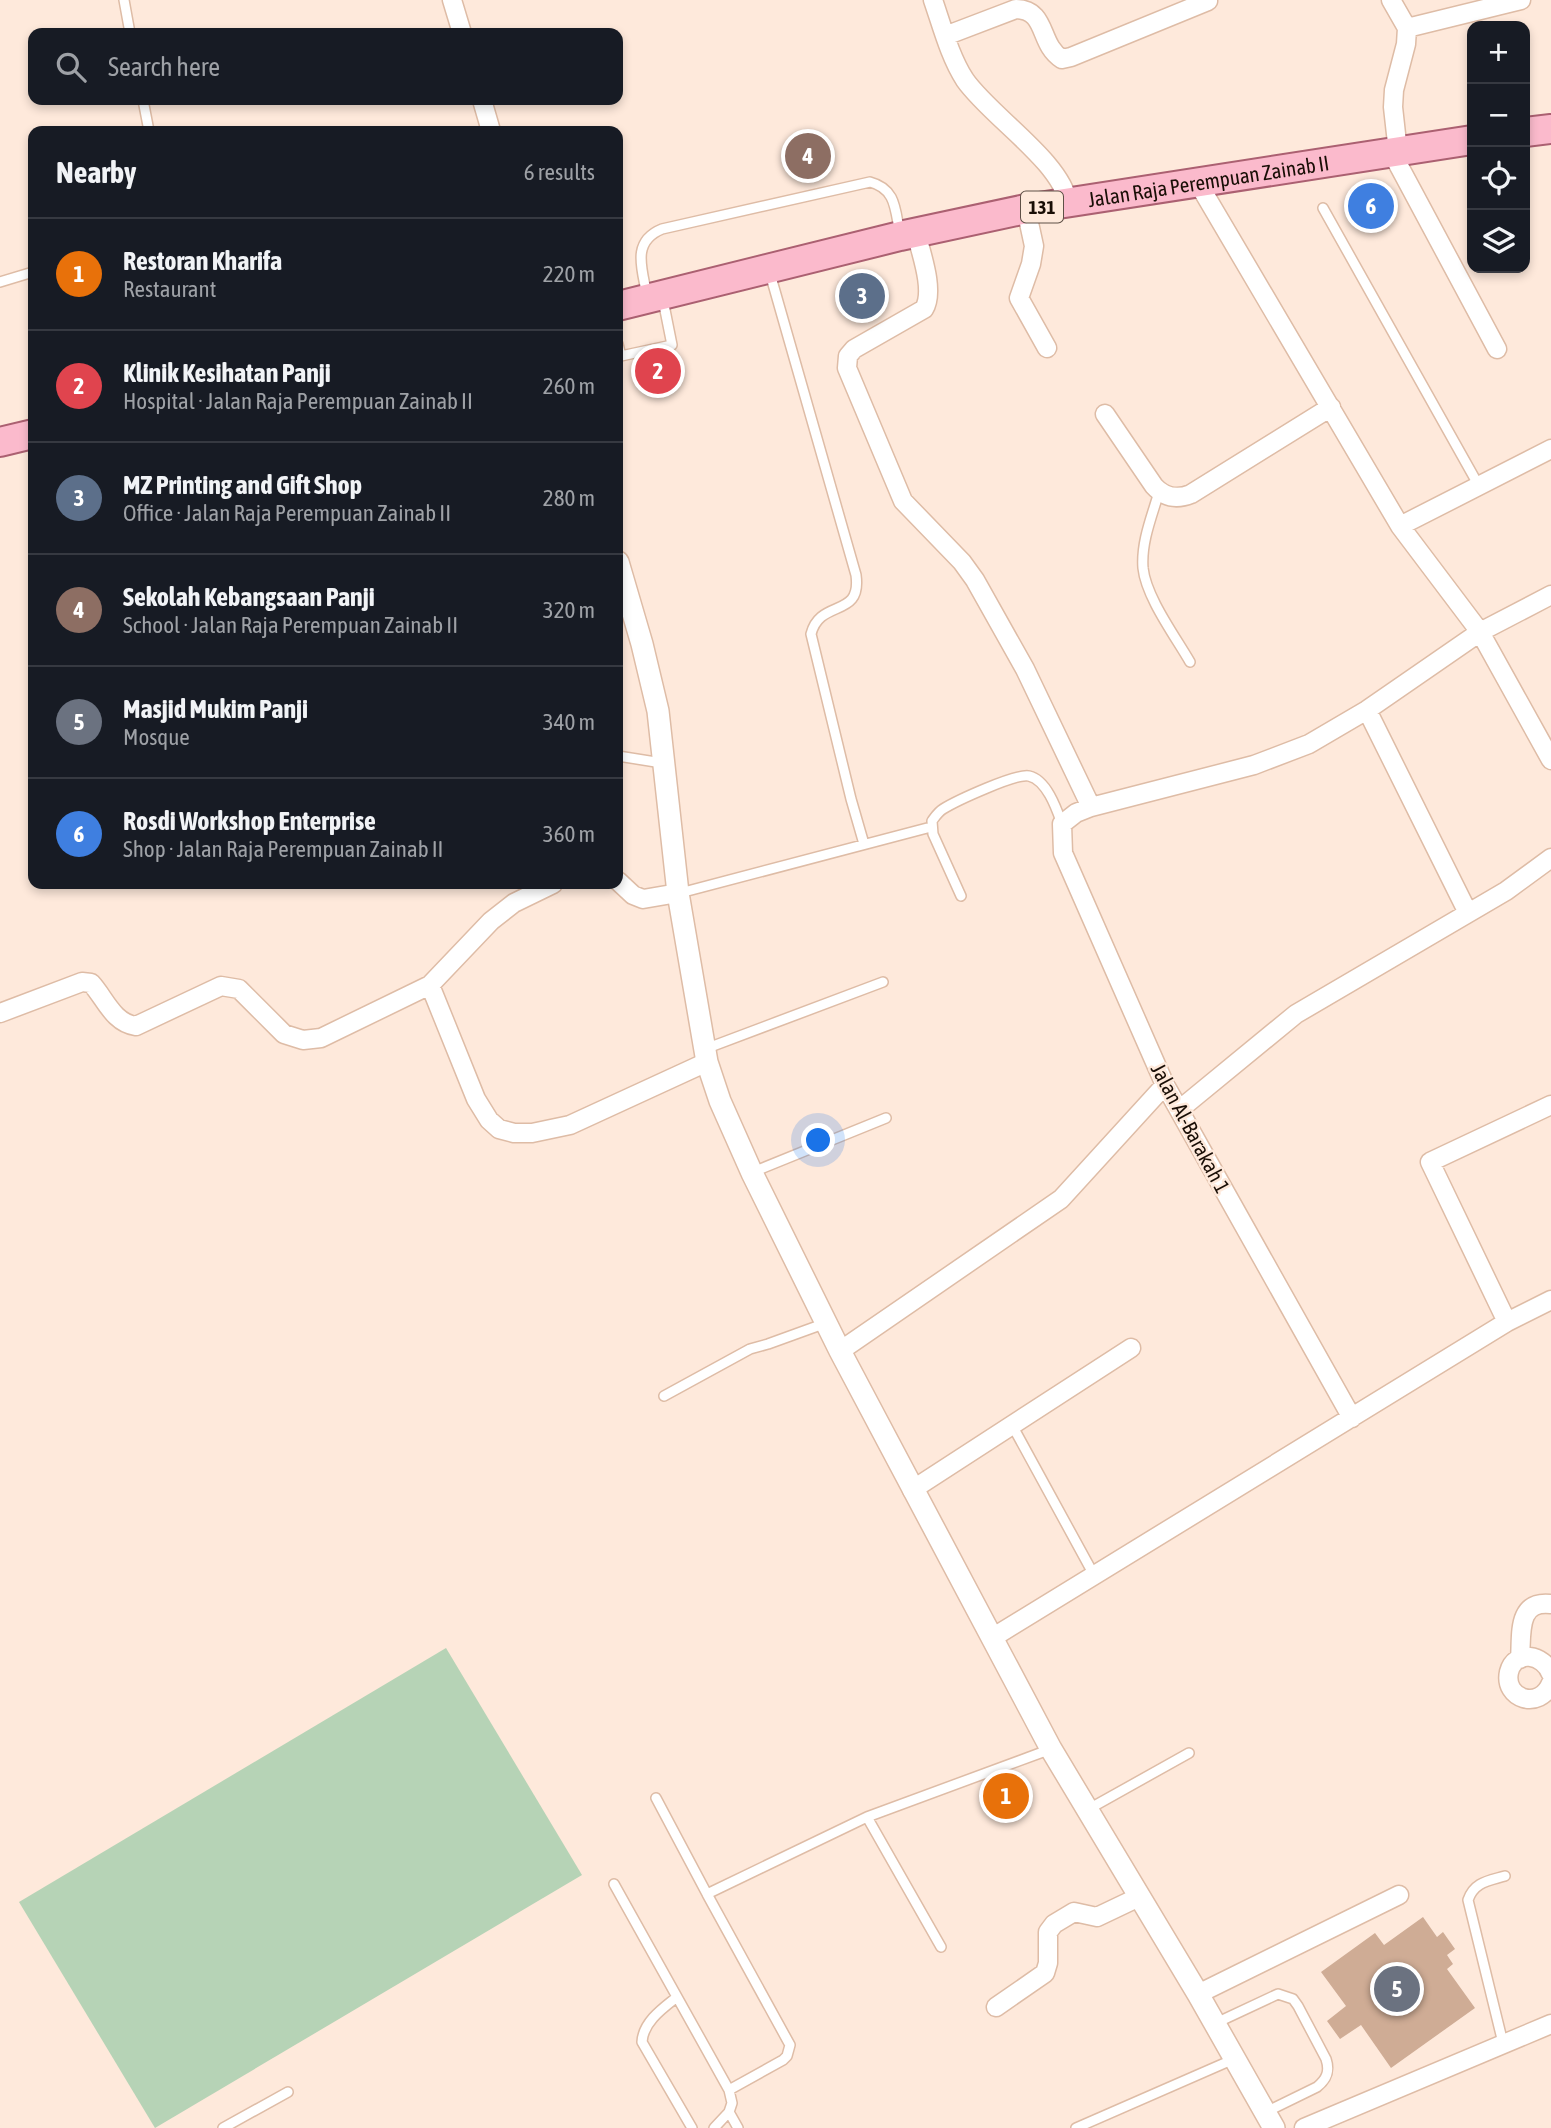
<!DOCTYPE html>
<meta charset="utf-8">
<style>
body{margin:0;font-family:"Asap Condensed",sans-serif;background:#242831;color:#f1f3f6}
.controls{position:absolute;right:21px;top:21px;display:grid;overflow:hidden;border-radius:14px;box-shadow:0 4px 10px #0003}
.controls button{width:63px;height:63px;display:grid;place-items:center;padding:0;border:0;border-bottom:2px solid #363941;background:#171b24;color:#f1f3f6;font:35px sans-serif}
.you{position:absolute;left:819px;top:1141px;width:24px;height:24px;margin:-18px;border:5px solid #fff;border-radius:50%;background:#1a73e8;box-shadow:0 0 0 10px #1a73e833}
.badge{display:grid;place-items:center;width:46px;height:46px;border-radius:50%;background:#d696a3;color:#fff;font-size:23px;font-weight:700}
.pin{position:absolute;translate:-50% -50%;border:4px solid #fff;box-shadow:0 2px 7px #0006}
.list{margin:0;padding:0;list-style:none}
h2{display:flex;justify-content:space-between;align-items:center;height:91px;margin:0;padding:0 28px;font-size:30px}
h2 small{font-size:23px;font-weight:400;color:#9ea1a6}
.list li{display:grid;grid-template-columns:46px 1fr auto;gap:21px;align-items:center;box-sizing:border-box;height:112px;padding:0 28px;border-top:2px solid #363941}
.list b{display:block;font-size:26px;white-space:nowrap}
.list p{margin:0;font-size:23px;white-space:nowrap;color:#9ea1a6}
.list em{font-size:23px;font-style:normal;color:#9ea1a6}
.icon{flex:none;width:38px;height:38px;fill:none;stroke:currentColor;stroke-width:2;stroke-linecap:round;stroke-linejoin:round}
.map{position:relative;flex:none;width:1551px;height:2128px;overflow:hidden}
.search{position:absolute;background:#171b24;box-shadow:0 4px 10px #0003;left:28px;top:28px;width:595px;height:77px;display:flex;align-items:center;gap:18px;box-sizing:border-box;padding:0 24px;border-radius:14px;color:#9ea1a6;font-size:26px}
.panel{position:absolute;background:#171b24;box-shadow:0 4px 10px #0003;left:28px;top:126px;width:595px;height:763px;border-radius:14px}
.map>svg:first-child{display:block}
.green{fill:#b6d3b6}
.building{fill:#cfac95}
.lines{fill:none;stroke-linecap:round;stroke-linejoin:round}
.service-casing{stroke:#debca6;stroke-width:12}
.minor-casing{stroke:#debca6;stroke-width:21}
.tertiary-casing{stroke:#debca6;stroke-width:24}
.primary-casing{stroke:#ab6071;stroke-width:32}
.service{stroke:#fff;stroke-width:9}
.minor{stroke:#fff;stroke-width:18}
.tertiary{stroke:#fff;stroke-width:21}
.primary{stroke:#fbbacc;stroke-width:28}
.labels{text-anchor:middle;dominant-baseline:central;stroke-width:5;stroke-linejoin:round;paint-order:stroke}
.shield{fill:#fee9db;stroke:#5e5046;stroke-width:2}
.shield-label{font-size:19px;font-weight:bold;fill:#190e06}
.street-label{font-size:21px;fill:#190e06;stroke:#fee9db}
</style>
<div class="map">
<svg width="1551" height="2128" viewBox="0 0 1551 2128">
<rect width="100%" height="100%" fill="#fee9db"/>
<!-- green -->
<path class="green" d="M446,1648L582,1875L155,2128L19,1902Z"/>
<!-- building -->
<path class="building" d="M1423,1917L1437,1937L1443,1932L1455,1949L1447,1955L1453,1964L1447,1969L1475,2008L1391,2068L1361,2025L1340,2039L1327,2021L1346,2006L1321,1972L1375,1933L1384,1945Z"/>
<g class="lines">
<!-- service casing -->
<g class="service-casing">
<path id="service" d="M124,0L130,33
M143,100L149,131
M1323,208L1479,486
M769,270L856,575C862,619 820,598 811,634L851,799L864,844
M0,282L33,272
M647,296C643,271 630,242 662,229L870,182C897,189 895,211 900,234
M618,344L621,356L672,345L663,300
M1159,492C1152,516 1141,542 1143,568C1146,597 1175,636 1190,662
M618,756L662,763
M680,893L931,827
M961,896L933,834L932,821C935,817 938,812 943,809C956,801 1016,773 1029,776C1047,780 1057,810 1062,824
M705,1049L883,982
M753,1172L886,1118
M664,1396L750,1349L768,1344L826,1323
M1012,1425L1094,1575
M656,1798L707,1894
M1087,1810L1189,1753
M867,1817L941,1947
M614,1884L729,2090L783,2060L787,2056L790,2045L707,1894L867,1817L1051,1749
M677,1997C663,2008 643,2022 642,2042L692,2128
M1216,2023L1278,1994L1293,1999L1298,2006L1326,2059C1330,2071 1327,2079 1317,2087L1266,2112
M1503,2043L1468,1900C1474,1882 1488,1881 1505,1876
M729,2090L732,2103L729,2112L738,2128
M223,2128L288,2092
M714,2128L729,2112
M1076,2128L1234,2059"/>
</g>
<!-- minor casing -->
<g class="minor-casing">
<path id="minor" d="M452,0L462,33
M933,0C942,26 950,57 965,80C990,116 1062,162 1068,203
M1391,0L1407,28L1406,44L1394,90L1393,107L1398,152
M1407,28L1521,0
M945,36L1016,9C1048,10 1038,44 1062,59L1071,57L1208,1
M482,100L491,131
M1392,153L1497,349
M1198,183L1400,526L1480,632L1551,760
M1026,209L1034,246L1031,264L1019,298L1047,348
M916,233C921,253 935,291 924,309L854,349L848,356L847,368L903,501L962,562L975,580L1025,669L1091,807
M1105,414L1154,486C1164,497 1176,500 1191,494L1331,407
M1400,526L1551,449
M1367,710L1468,913
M618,881L633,895L643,899L678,893
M430,985L476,1099L489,1120L499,1129L514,1133H532L570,1125L707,1062
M0,1013L82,982L91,983C105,998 113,1023 136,1026L221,986L239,989L284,1034L303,1040L321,1038L430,985L491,921L514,903L553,884
M1179,1110L1296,1014L1506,891L1551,858
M1507,1322L1430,1162L1551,1105
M840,1351L1061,1199L1165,1085
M1352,1418L1165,1085L1063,853L1062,824L1076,813L1091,807L1254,765L1309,744L1367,710L1480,632L1551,595
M912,1490L1131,1348
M992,1638L1507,1322L1551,1300
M1520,1659C1522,1635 1516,1600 1551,1604
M1551,1674C1544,1654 1515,1649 1509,1672C1503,1699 1540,1711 1551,1683
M1198,1994L1399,1895
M996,2007L1045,1973L1048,1963V1932L1054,1924L1074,1912L1097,1917L1139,1897
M1304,2128L1551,2024"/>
</g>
<!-- tertiary casing -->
<g class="tertiary-casing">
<path id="tertiary" d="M618,562L642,644L658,711L678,893L707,1062L720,1101L752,1173L840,1351L1051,1749L1198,1994L1274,2128"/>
</g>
<!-- primary casing -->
<g class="primary-casing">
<g id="primary">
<path d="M1525,132L1551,129"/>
<path id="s1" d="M618,306L900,236L1026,209L1472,140"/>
<path d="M0,442L33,434"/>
</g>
</g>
<!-- service -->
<use href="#service" class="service"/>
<!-- minor -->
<use href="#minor" class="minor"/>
<!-- tertiary -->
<use href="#tertiary" class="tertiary"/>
<!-- primary -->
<use href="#primary" class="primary"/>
</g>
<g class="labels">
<!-- shield labels -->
<rect class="shield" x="1021" y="191.5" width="42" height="31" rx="5"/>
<g class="shield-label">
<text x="1042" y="207">131</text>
</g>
<!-- street labels -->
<g class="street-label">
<text stroke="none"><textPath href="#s1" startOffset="604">Jalan Raja Perempuan Zainab II</textPath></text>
<text transform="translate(1191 1128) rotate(62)">Jalan Al-Barakah 1</text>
</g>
</g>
</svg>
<div class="controls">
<button>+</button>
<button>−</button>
<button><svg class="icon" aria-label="locate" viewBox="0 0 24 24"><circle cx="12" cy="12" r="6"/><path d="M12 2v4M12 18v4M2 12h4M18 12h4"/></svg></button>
<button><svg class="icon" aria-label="layers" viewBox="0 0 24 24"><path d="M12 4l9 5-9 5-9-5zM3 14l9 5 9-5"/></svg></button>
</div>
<div class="you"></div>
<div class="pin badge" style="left:1006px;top:1796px;background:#e8710a">1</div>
<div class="pin badge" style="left:658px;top:371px;background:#e0444e">2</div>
<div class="pin badge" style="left:862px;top:296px;background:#5c6f8a">3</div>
<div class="pin badge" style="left:808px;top:156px;background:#8d6e63">4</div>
<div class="pin badge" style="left:1397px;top:1989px;background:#6b7280">5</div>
<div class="pin badge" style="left:1371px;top:206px;background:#3f7fe0">6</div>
<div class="search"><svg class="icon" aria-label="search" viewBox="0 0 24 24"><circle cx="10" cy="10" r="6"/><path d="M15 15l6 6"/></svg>Search here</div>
<section class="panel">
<h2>Nearby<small>6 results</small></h2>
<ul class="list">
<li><span class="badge" style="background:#e8710a">1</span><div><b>Restoran Kharifa</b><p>Restaurant</p></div><em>220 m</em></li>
<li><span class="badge" style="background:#e0444e">2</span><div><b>Klinik Kesihatan Panji</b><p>Hospital · Jalan Raja Perempuan Zainab II</p></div><em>260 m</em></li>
<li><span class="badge" style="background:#5c6f8a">3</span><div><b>MZ Printing and Gift Shop</b><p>Office · Jalan Raja Perempuan Zainab II</p></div><em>280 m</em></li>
<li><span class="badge" style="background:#8d6e63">4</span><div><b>Sekolah Kebangsaan Panji</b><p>School · Jalan Raja Perempuan Zainab II</p></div><em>320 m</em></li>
<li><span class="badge" style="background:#6b7280">5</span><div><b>Masjid Mukim Panji</b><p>Mosque</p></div><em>340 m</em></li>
<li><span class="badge" style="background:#3f7fe0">6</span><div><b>Rosdi Workshop Enterprise</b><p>Shop · Jalan Raja Perempuan Zainab II</p></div><em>360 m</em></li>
</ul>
</section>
</div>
